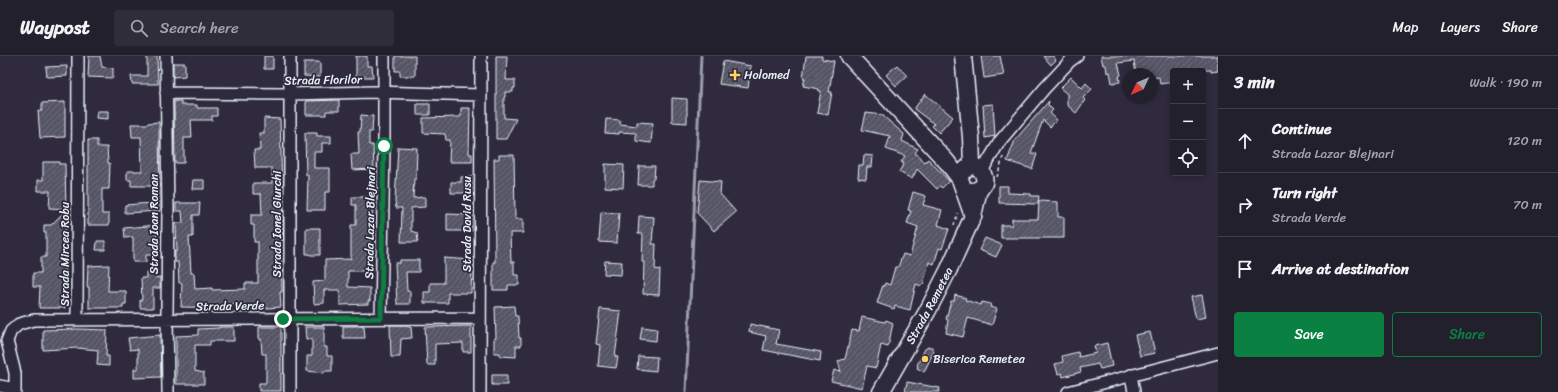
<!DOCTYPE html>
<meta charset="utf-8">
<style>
body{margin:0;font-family:Sriracha,sans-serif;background:#2f2d3a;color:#f1f3f6}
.controls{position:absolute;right:12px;top:12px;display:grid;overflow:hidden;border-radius:4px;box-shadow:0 2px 6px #0003}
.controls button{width:36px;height:36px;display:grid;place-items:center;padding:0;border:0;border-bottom:1px solid #403e4a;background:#23202e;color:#f1f3f6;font:20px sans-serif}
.compass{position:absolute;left:1122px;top:12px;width:36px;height:36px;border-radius:50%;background:#23202e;box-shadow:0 2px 6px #0003;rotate:226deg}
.stop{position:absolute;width:12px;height:12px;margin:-9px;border:3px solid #0b8043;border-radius:50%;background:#fff}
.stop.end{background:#0b8043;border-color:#fff;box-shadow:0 1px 4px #0008}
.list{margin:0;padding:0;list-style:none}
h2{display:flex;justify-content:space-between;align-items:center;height:52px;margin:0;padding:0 16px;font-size:17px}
h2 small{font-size:13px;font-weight:400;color:#a3a3aa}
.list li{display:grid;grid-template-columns:26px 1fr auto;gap:12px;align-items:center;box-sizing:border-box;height:64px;padding:0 16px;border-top:1px solid #403e4a}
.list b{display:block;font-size:15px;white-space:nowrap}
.list p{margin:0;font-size:13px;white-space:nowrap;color:#a3a3aa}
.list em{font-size:13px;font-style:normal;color:#a3a3aa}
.actions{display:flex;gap:8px;padding:12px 16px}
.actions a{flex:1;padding:9px 0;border:1px solid #0b8043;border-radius:4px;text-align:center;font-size:14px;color:#0b8043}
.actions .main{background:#0b8043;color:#fff}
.icon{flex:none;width:22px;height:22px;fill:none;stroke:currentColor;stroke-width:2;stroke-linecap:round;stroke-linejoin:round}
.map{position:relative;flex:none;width:1218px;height:336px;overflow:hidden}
header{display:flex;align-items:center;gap:24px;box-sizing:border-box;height:56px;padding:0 20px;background:#23202e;border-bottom:1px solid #403e4a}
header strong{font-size:19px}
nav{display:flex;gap:22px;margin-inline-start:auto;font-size:14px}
.search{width:280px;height:36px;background:#2f2d3a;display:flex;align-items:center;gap:10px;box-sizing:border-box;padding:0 14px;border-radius:4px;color:#a3a3aa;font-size:15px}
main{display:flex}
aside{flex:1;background:#23202e}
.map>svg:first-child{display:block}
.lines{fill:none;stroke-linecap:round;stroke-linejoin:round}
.stream{stroke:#9c9fab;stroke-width:3}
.building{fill:url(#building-hatch);stroke:#e8f1f8}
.street-casing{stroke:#e8f1f8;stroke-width:14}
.secondary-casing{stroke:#e8f1f8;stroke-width:19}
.path{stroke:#e8f1f8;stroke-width:1.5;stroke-dasharray:3 3;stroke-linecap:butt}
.street{stroke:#2f2a3d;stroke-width:11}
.secondary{stroke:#2f2a3d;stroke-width:16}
.route{stroke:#0b8043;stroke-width:5}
.poi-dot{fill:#ffd166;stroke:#2f2a3d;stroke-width:1.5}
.labels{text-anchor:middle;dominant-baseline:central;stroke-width:3.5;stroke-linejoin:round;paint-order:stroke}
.poi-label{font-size:12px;fill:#e8f1f8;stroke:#2f2a3d;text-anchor:start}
.street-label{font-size:12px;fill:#e8f1f8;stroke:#2f2a3d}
</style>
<header>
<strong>Waypost</strong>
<div class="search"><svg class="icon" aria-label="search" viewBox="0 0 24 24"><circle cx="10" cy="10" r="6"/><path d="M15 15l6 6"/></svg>Search here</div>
<nav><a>Map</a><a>Layers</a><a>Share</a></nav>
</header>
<main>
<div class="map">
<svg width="1218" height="336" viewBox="0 0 1218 336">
<defs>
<pattern id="building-hatch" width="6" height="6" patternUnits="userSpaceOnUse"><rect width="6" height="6" fill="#575565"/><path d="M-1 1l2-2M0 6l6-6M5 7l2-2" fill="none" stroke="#6f6e7c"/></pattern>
</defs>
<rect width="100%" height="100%" fill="#2f2a3d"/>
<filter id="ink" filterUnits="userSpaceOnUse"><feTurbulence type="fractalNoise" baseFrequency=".025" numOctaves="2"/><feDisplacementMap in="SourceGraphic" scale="8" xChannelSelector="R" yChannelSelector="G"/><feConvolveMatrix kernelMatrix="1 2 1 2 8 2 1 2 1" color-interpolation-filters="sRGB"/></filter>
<g filter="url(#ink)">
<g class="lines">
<!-- stream -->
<path class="stream" d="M686,336L701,0"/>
</g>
<!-- building -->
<path class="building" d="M89,0H100L102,11L113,12V22L88,21Z
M147,0H157L158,28H132L131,20H147Z
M264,0H273V13H264Z
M356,0H367V10H372L373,21H356Z
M395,0H415V20H400V15H395Z
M496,0H507L506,24H515V32H513V36H505V41H504V62L516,63L506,83H496Z
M806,0H822V3L834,5L829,36H832L828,59L817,57L821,35L818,34L819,33L803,30L805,22H803Z
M981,0H1000L1004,19L984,22Z
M1043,0H1053L1056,4L1051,9Z
M1101,0H1218V15L1211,16V14L1173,15V26L1160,28L1159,21L1152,22V18H1143L1142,17L1136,18L1134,5L1118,7L1121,19L1119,20L1120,26L1112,27L1110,16L1107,17L1106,9H1103Z
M723,5L751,10L748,32L719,28Z
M304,6H320V21L304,20Z
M173,7H185V20L173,21Z
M897,9L907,20L896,30L886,19Z
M67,10V20L47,21L46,11Z
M1071,21L1082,32L1086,27L1092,33L1083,42L1085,44L1076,57L1067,49V38L1060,32Z
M925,38L953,61L939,77L932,70L934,68L914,53Z
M672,42L687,43V67L672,66Z
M339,44V55H326V59H306V45Z
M174,45H181V49H197V52H217V60H212V64H191L192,82H184V107H175Z
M1049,45L1048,49L1053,54L1050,57L1057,64L1050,71L1043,64L1031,97L1037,98L1032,113L1007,105L1015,84Z
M65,46V81L40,82L38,55H42V47Z
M417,48H430V59H417Z
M993,48L995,80L985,82L983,49Z
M461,52H470L469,98H472V106H449L450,84H446L445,78L423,77V62L459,61L461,60Z
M97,55H108V63L96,62Z
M866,57L883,59V60L904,78L902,85L918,93L915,97L925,106L928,103L949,125L942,132L940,130L937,133L917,113L912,123L899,116L904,107L901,106L905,100L886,93L890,80L862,74Z
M361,59L373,60L372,76H369V89H373L374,113L352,114L351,98H359L358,76H360Z
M264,62L280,63L283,169L282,185H281L282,236H280L281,251L245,254V248L228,249L229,252L181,251L182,227H179L178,206H175V195H177L176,167H183L182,155H176V147H200L199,159H193V181H189L191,217H194L195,233L212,232V234L245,233V227H258V186H254V169H251V159H262L261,138H253V127H272V112H255L254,94H260L259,77H264Z
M606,63L620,64V68L637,70V66L653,67L651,87L636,85V77L619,76V78L605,77Z
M159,66L160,155L125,157V149L152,147L151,130H131V124H127V115H142L141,81H132L131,68H148V67Z
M305,77H317V80H331V87H322V96H314V112H330V136H325V154H307L308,119H306Z
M88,84H97V91H107L108,107H110L109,133H102V158H109V169H88Z
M398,91L417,92L416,123H414L413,142L425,141V151L411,152V175L417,177L418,186H401L402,152H396L395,145Z
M499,99H514L515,163H523V177H510L511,206H514V219H519V229H508V234H493V206H495L494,103H499Z
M864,99L873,100L872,111H867L866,123L858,122L859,109H863Z
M43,106H59V108H65L66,153L49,152L50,135H38V124H43Z
M605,108L624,109L623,132L605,131Z
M639,110H655L654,123H652V129H638Z
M461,121H472V137H451V126H461Z
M193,124H204V133H192Z
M700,124L721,126L720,138L736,156L714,175L697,157Z
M999,130H1008V137L1031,138V140H1039L1038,148L999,147Z
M913,136L926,140L923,149L942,154L938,169L949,173L942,193L939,192L934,208L929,206L923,229L922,228L921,230L916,228L910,254L895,250L894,253L877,247L883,229L884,230L885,227L890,229L895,211H898L903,198L910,200L918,171L907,167L911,155L908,154Z
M352,141H373L372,182H370V207H372V215H348V231L370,232V245H368V248L340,249V234H324V247L314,248L313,226L324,225L325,224V204L351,203V169H356V149H352Z
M1039,145L1058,146V161H1064V182H1001V169H1012V163H1038Z
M66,154L65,252H39L40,231H33V217H41V201H46V177H44V169H51Z
M601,156L619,157L617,187L599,186Z
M447,158L472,159V175H447Z
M639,160L654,161L652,188H656L655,213L660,214L659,239L643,238L644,206H642L643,178H638Z
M158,169L159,179L153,180V199H146V206H133V181L125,182L124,172Z
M306,172H320V199H310V198H306Z
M985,182L1002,189L996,201L979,194Z
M97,185H105V194H96Z
M444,202L472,204L471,237H448V247H424V236H430V227H444Z
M400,204H419V216H406L407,235H410V248H397L395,207H400Z
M605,205L622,206L621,219L604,218Z
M109,209L108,235H126V248H123V252H89V231H87L88,210Z
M154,215L156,222L160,221V232H153V252H140V244H142L141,222H146V216Z
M955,239L966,242L965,244L981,249L982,246L991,248L990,251L997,253L992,269L968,262L963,281L946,277L948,264L946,263L951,245H954Z
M1202,239L1206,261L1196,263L1191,241Z
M514,250L515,260H518L519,282H521V290H516V301L500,300V297H494V282H496L495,251Z
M600,253L621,255L615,301H618L616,312L598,310L600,289L596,288Z
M862,261L885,266L886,264L893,267L888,291L881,289L876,312L867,310L862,332L831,325L834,314L841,316L838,305L845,303L852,274L859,275Z
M750,268L779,274L776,288L821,296L820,305L763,294L766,280L749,276Z
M390,269H408V271H411L412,282L401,283L400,301H391Z
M343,270H364L365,282H343Z
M471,270V296H463V287L435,288V309H427L425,271Z
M219,271H234V285H210V289H195V315L204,317V328H176V280L198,279V273L219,272Z
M259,271H281V335H259V327H266V298H262L261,283H259Z
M305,271H324V291H327V300H332V315H324V317L307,315V300H312V283H306Z
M642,271L657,273L656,285L640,283Z
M78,273L107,274L106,300H109V310L97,309L98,294L78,292L43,294V274Z
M1150,276L1155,297L1140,300L1135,279Z
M160,279L161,321L134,322V313H138V293L130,294L128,282Z
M1107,287L1112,310L1100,313L1098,308L1080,312L1081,316L1063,321L1062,317L1058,318L1055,308L1063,306L1062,300L1078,296L1079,301L1096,297L1094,290Z
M928,291H932L934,295L924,316L917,312L918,310L917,309L925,293Z
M638,300L657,301L656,315L637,313Z
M492,319H507V329H492Z
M907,326L940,332L939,336H905Z"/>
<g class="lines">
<!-- street casing -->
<g class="street-casing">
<path id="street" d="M166,0L168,155L167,258L168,336
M166,37L290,38L374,36L481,39
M982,115L1000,85L1044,33L1070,5L1077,0
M381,262L384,90V0
M77,263L78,0
M1131,319L1134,336
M0,330L15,333
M15,336V317L7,285L11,275L19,268L34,264L479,262
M290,336V0
M480,336L481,0
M1068,336L1218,297"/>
</g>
<!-- secondary casing -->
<g class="secondary-casing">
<g id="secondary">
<path d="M849,0L947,106L960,123L973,160"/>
<path d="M963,0L971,81L972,110"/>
<path d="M964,115C979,97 998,135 970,135"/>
<path id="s1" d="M881,336L928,254L949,213L973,160L979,133"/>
</g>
</g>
<!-- path -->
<path class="path" d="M997,121L1003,101
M954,169L958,157"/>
<!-- street -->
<use href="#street" class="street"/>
<!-- secondary -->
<use href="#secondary" class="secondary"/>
</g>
</g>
<g class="lines" filter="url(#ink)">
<!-- route -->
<path class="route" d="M283,263L381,262L384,90"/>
</g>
<!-- markers -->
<g class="poi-dot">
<path d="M733 13h4v4h4v4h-4v4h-4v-4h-4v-4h4z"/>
<circle cx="925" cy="303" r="4"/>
</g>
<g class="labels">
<!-- poi labels -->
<g class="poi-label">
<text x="744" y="19">Holomed</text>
<text x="933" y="303">Biserica Remetea</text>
</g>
<!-- street labels -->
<g class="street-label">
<text transform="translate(323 24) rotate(-1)">Strada Florilor</text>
<text transform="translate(370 167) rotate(-89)">Strada Lazar Blejnari</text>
<text transform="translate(154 168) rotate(-90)">Strada Ioan Roman</text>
<text transform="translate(277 168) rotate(-90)">Strada Ionel Giurchi</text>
<text transform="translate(467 168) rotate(-90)">Strada David Rusu</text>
<text transform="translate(65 198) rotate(-90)">Strada Mircea Robu</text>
<text stroke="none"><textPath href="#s1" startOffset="99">Strada Remetea</textPath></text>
<text transform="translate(230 250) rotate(-1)">Strada Verde</text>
</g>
</g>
</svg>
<div class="controls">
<button>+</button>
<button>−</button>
<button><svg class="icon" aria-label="locate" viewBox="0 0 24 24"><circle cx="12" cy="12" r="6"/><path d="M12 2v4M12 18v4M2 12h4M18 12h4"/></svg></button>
</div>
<svg class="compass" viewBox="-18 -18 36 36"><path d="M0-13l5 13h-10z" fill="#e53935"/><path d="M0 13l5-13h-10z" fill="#a3a3aa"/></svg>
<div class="stop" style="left:384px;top:90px"></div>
<div class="stop end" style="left:283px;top:263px"></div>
</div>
<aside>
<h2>3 min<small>Walk · 190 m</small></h2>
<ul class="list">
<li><svg class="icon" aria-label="ahead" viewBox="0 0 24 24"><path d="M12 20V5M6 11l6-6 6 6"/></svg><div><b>Continue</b><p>Strada Lazar Blejnari</p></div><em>120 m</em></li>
<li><svg class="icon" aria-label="right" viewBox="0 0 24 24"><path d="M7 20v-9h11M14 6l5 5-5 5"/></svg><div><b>Turn right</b><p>Strada Verde</p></div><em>70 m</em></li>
<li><svg class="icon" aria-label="arrive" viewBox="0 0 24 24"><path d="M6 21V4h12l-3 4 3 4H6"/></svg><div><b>Arrive at destination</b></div></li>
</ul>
<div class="actions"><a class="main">Save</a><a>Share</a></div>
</aside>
</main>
